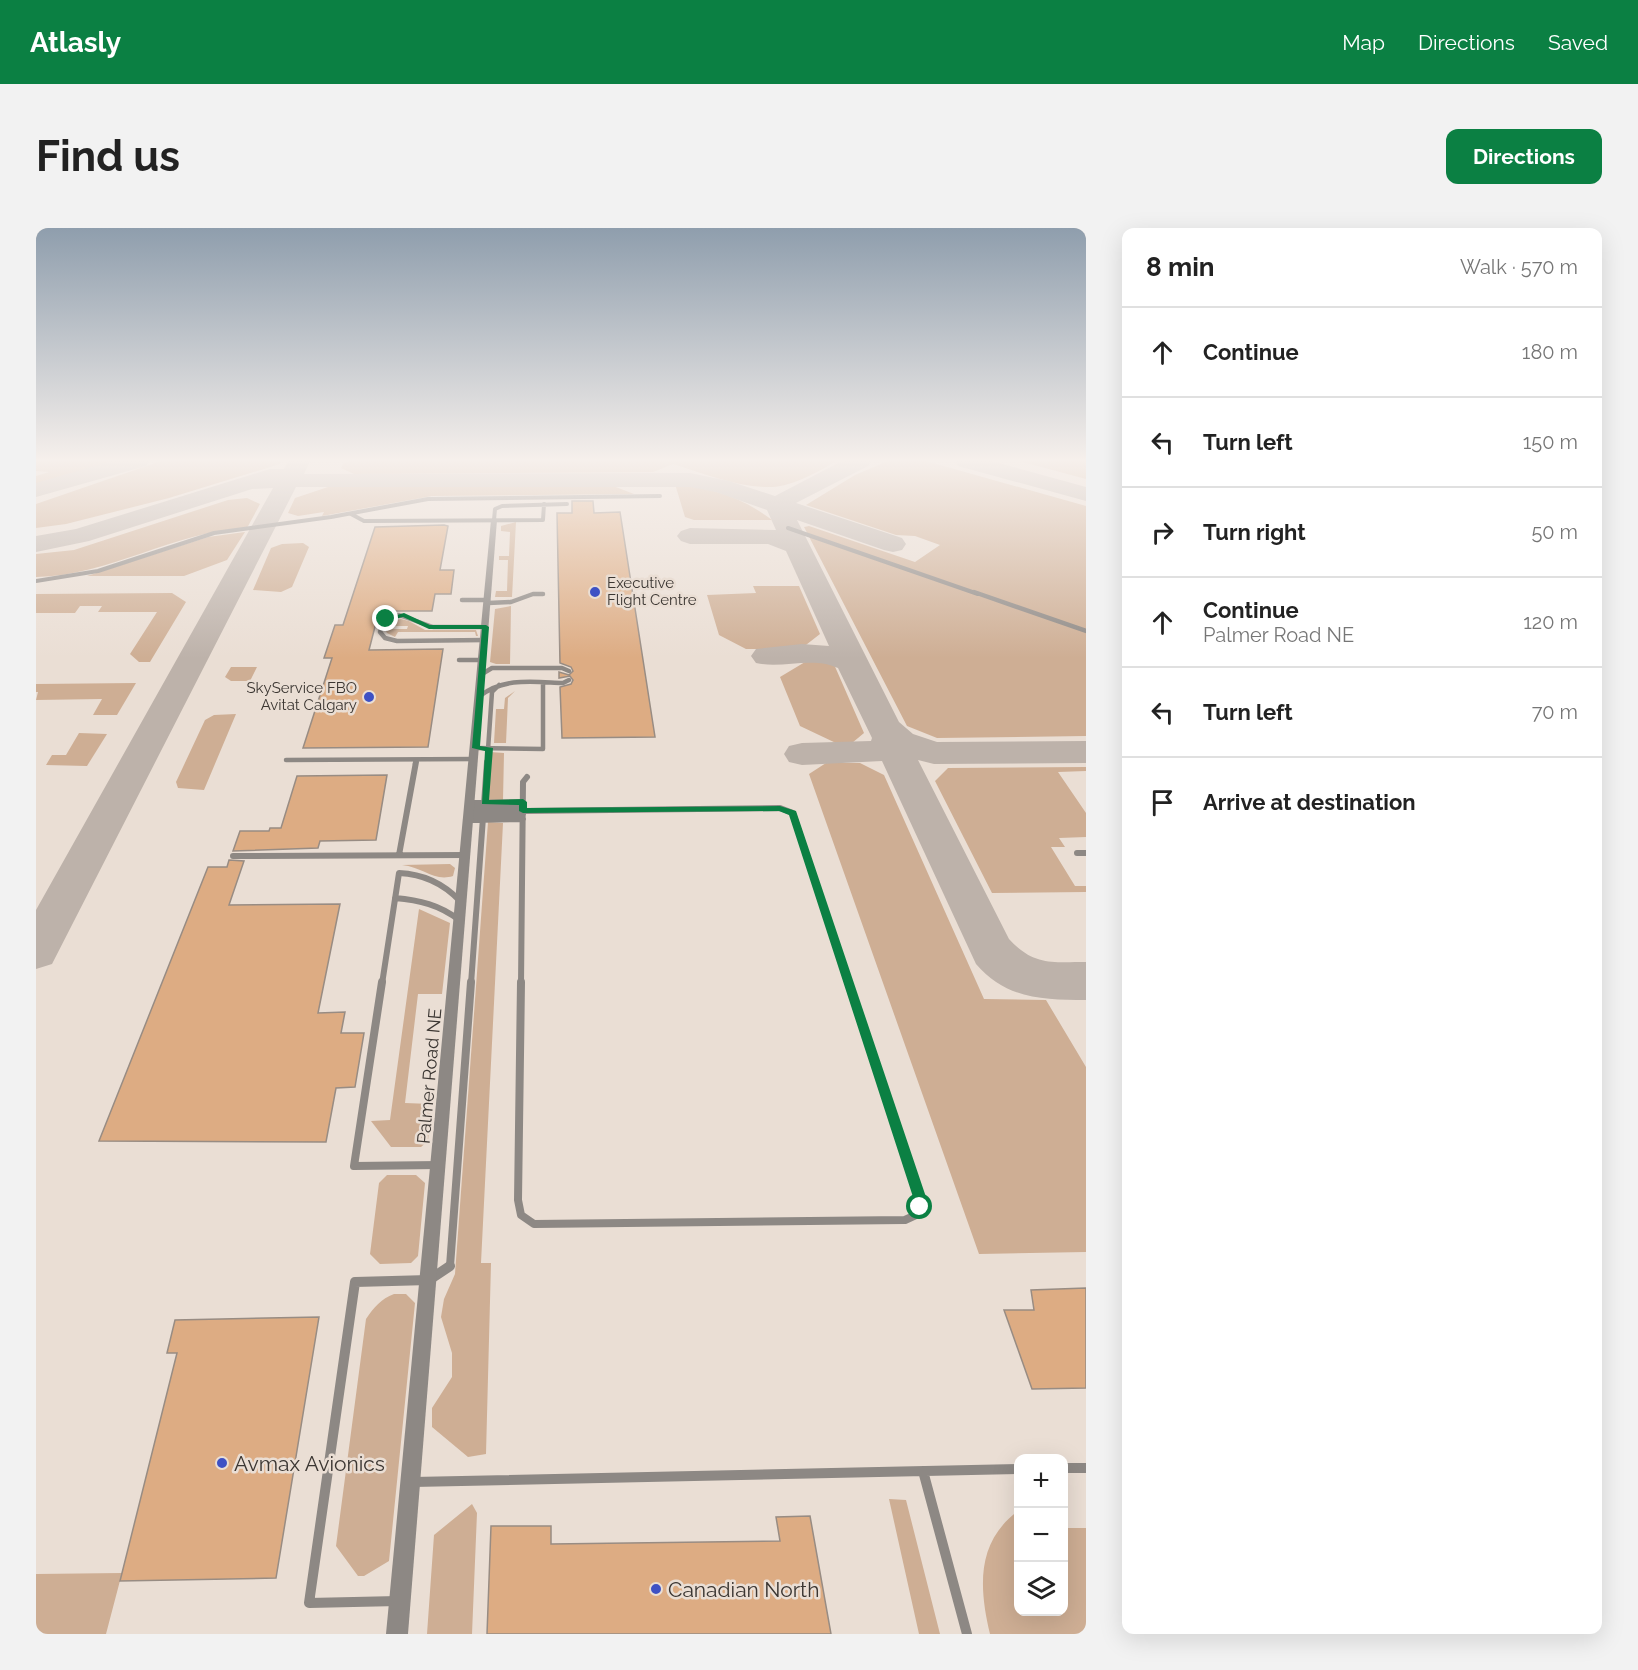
<!DOCTYPE html>
<meta charset="utf-8">
<style>
body{margin:0;font-family:Raleway,sans-serif;background:#f2f2f2;color:#222}
.controls{position:absolute;right:18px;bottom:18px;display:grid;overflow:hidden;border-radius:12px;box-shadow:0 6px 24px #0002}
.controls button{width:54px;height:54px;display:grid;place-items:center;padding:0;border:0;border-bottom:2px solid #e0e0e0;background:#fff;color:#222;font:30px sans-serif}
.stop{position:absolute;width:18px;height:18px;margin:-14px;border:4px solid #0b8043;border-radius:50%;background:#fff}
.stop.end{background:#0b8043;border-color:#fff;box-shadow:0 2px 6px #0008}
.list{margin:0;padding:0;list-style:none}
h2{display:flex;justify-content:space-between;align-items:center;height:78px;margin:0;padding:0 24px;font-size:26px}
h2 small{font-size:20px;font-weight:400;color:#767676}
.list li{display:grid;grid-template-columns:39px 1fr auto;gap:18px;align-items:center;box-sizing:border-box;height:90px;padding:0 24px;border-top:2px solid #e0e0e0}
.list b{display:block;font-size:22px;white-space:nowrap}
.list p{margin:0;font-size:20px;white-space:nowrap;color:#767676}
.list em{font-size:20px;font-style:normal;color:#767676}
.icon{flex:none;width:33px;height:33px;fill:none;stroke:currentColor;stroke-width:2;stroke-linecap:round;stroke-linejoin:round}
.map{position:relative;flex:none;width:1050px;height:1406px;overflow:hidden;border-radius:12px}
header{display:flex;align-items:center;gap:36px;box-sizing:border-box;height:84px;padding:0 30px;background:#0b8043;color:#fff}
header strong{font-size:28px}
nav{display:flex;gap:33px;margin-inline-start:auto;font-size:21px}
.intro{display:flex;align-items:center;justify-content:space-between;box-sizing:border-box;height:144px;padding:0 36px}
h1{margin:0;font-size:42px}
.button{padding:15px 27px;border-radius:12px;background:#0b8043;color:#fff;font-size:21px;font-weight:700}
main{display:flex;gap:36px;padding:0 36px}
aside{flex:1;background:#fff;border-radius:12px;box-shadow:0 6px 24px #0002}
.map>svg:first-child{display:block}
.green{fill:#ceae94}
.lines{fill:none;stroke-linecap:round;stroke-linejoin:round}
.taxiway{fill:#bdb2aa;fill-rule:evenodd}
.building{fill:#ddac83;stroke:#988c83;stroke-width:1.5}
.service-far4{stroke:#8d8884;stroke-width:4}
.service-far3{stroke:#8d8884;stroke-width:4.5}
.service-far2{stroke:#8d8884;stroke-width:6}
.service-far1{stroke:#8d8884;stroke-width:8}
.service{stroke:#8d8884;stroke-width:10}
.minor{fill:#8d8884;fill-rule:evenodd}
.route{fill:#0b8043}
.poi-dot{fill:#3e51c4;stroke:#eaded4;stroke-width:2}
.labels{text-anchor:middle;dominant-baseline:central;stroke-width:5;stroke-linejoin:round;paint-order:stroke}
.far-poi-label{font-size:15px;fill:#3b3632;stroke:#eaded4;text-anchor:start}
.street-label{font-size:18px;fill:#3b3632;stroke:#eaded4}
.near-poi-label{font-size:21px;fill:#3b3632;stroke:#eaded4;text-anchor:start}
</style>
<header>
<strong>Atlasly</strong>
<nav><a>Map</a><a>Directions</a><a>Saved</a></nav>
</header>
<div class="intro"><h1>Find us</h1><a class="button">Directions</a></div>
<main>
<div class="map">
<svg width="1050" height="1406" viewBox="0 0 1050 1406">
<rect width="100%" height="100%" fill="#eaded4"/>
<!-- green -->
<path class="green" d="M0,233H84L0,257V248L13,244L0,243Z
M125,233H245L244,236L133,270L30,296L0,300V276Z
M314,233H800C782,244 757,258 736,259C703,260 669,246 637,236L617,244L318,246L305,240L307,236Z
M852,233H890L1050,278V508L901,510L871,498L768,299L773,298L879,334L904,317L879,308L860,307L770,277L819,247Z
M983,233H1050V251Z
M572,256L598,266L396,268L286,288L288,284L262,288L252,285L259,270L295,258Z
M639,256C680,262 702,267 736,292H658L649,289Z
M211,270L224,276L211,300C138,303 74,348 0,349V326L38,322L192,272Z
M480,294L476,369H459L460,363H471L472,332H463V328H473L474,304L465,303V298Z
M209,304L191,332L148,348H51L172,309Z
M267,315L273,319L256,359L245,364L217,362L235,320L246,316Z
M717,358H763L784,406L766,420L729,421H710L683,407L671,367L720,365Z
M136,365L150,374L114,434H103L94,426L121,384H62L66,378H44L39,385H0V366Z
M475,378L474,436H460L454,434L459,381Z
M365,391L373,393L389,402H440L442,408H440L439,404H362L359,409L351,405L349,401H371L372,398H350L354,394Z
M769,434H797L828,505L816,515L802,516L764,498L744,449Z
M195,439H221L214,453H195L189,449Z
M100,455L81,487H57L66,471L0,472L2,464H0V456Z
M479,463L472,470L470,515H458L460,481H468L469,470Z
M200,486L168,562L142,560L140,554L169,492L178,487Z
M43,505L71,506L51,538L10,537L16,527H30Z
M454,524L468,525L467,572H452Z
M790,535H824L848,547L948,771L1010,772L1050,839V1024L943,1026L773,546Z
M1050,539V543L1022,544L1050,585V609L1023,610L1029,619H1015L1039,658H1050V664L956,665L899,553L912,540Z
M452,594L467,595L445,1035H455L450,1226L432,1229L396,1199V1180L416,1149V1125L405,1089L408,1071L419,1046Z
M414,636L419,640L417,648C398,654 387,639 366,637Z
M383,681L414,695L406,766H382L369,875L395,876L392,913L385,919H355L335,893L354,892Z
M351,947H380L389,955L382,1028L375,1035L344,1036L334,1026L343,955Z
M358,1066H370L379,1075L353,1333L328,1348H322L300,1318L330,1091C338,1079 345,1071 358,1066Z
M853,1271L870,1272L904,1406H883Z
M436,1276L441,1285L436,1406H391L398,1307Z
M982,1283V1384H1028V1300H1050V1406H954C943,1360 940,1314 982,1283Z
M86,1345L70,1406H0V1346Z"/>
<g class="lines">
<!-- taxiway -->
<path class="taxiway" d="M76,233H113L110,238L0,269V255Z
M252,233H274L268,246L654,245L693,253L739,268L806,233H835L832,238L760,275L866,310L870,316L866,322L857,324L848,322L761,292L863,494L877,506L901,514L1050,513V535L898,536L882,532L973,711C998,738 1016,734 1050,734V772C1007,772 970,771 940,736L846,533L766,537L753,534L748,526L753,518L766,515L835,513L836,510L802,440C776,428 747,441 720,435L715,428L720,421L766,416L793,418L750,323L732,316H654L645,313L641,308L645,303L654,300L740,302L731,282L680,264L654,259H260L16,736L0,741V682L237,260L216,261L53,313L0,324V308L40,301L234,241H248Z
M919,233H956L1050,259V273L922,238Z"/>
</g>
<!-- building -->
<path class="building" d="M536,273H557L558,285L584,284L619,509L526,510L524,459L535,456L537,452L534,448L523,450V444L533,447L537,443L535,439L524,435L521,285H536Z
M408,297L412,298L404,342H418L415,366H399L396,383H343L333,422L407,421L392,519L267,520L296,430H288L299,397H307L339,299Z
M351,547L340,612L284,613L282,620L197,623L204,603H233L234,600H245L261,548Z
M193,632L208,633L193,677L304,676L282,785L309,784L305,805H328L319,859L300,860L290,914L63,913L172,639H191Z
M1050,1060V1160L996,1161L968,1082H998L995,1062Z
M283,1089L240,1350L84,1353L141,1125H131L139,1092Z
M774,1288L795,1406H451L455,1298H515V1316L744,1313L740,1289Z"/>
<g class="lines">
<!-- service-far4 -->
<path class="service-far4" d="M315,286L328,293L507,292L508,276
M458,292L459,281L466,278L531,276
M752,300L942,366
M0,353L62,343L178,305L295,289L392,271L624,268"/>
<!-- service-far3 -->
<path class="service-far3" d="M938,364L1050,403
M426,372H452
M452,375L475,374L497,366H507
M449,412L361,413L349,410L344,404L348,393L363,387L397,399H450
M423,432H447
M446,446L456,440H526L533,443
M444,468C468,449 498,454 527,455L533,452
M439,520L507,521V455
M250,532L439,531
M379,536L380,532
M451,536L456,464L463,457"/>
<!-- service-far2 -->
<path class="service-far2" d="M435,575L487,574
M435,580H487
M487,583L744,580L757,585L813,756
M434,586H487
M434,592L487,591
M1041,625H1050
M363,627L380,534
M197,628L430,627
M359,670C383,672 404,677 423,692
M346,756L363,645C387,646 407,655 424,673
M435,756L451,534
M485,756L487,554L491,549"/>
<!-- service-far1 -->
<path class="service-far1" d="M346,754L318,938L403,937
M485,754L482,972L485,987L498,996L869,992L882,986L884,972L812,754
M412,1040L414,1038L435,754"/>
<!-- service -->
<path class="service" d="M1028,1240H1050
M887,1243L931,1406
M377,1254L982,1241
M362,1373L273,1375L319,1054L393,1052L414,1038"/>
<!-- minor -->
<path class="minor" d="M458,290L461,292L372,1406H350L455,292Z"/>
</g>
<!-- sky -->
<linearGradient id="sky" x2="0" y2="1"><stop stop-color="#8f9ead"/><stop offset="0.54" stop-color="#f6f0ec"/><stop offset="1" stop-color="#f6f0ec" stop-opacity="0"/></linearGradient>
<rect width="1050" height="430" fill="url(#sky)"/>
<!-- route -->
<path class="route" d="M368,385L394,397H450L453,399L444,518L457,520L453,572L487,571L491,574V580L744,578L760,583L891,972L889,984L884,986L880,984L878,972L753,587L743,583L487,585L483,583V577L446,576L449,523L436,520L446,401H393L367,389L350,393L347,391Z"/>
<!-- markers -->
<g class="poi-dot">
<circle cx="559" cy="364" r="6"/>
<circle cx="333" cy="469" r="6"/>
<circle cx="186" cy="1235" r="6"/>
<circle cx="620" cy="1361" r="6"/>
</g>
<g class="labels">
<!-- far-poi labels -->
<g class="far-poi-label">
<text x="571" y="355">Executive<tspan x="571" dy="17">Flight Centre</tspan></text>
<text x="321" y="460" text-anchor="end">SkyService FBO<tspan x="321" dy="17">Avitat Calgary</tspan></text>
</g>
<!-- street labels -->
<g class="street-label">
<text transform="translate(393 848) rotate(-85)">Palmer Road NE</text>
</g>
<!-- near-poi labels -->
<g class="near-poi-label">
<text x="198" y="1235">Avmax Avionics</text>
<text x="632" y="1361">Canadian North</text>
</g>
</g>
</svg>
<div class="controls">
<button>+</button>
<button>−</button>
<button><svg class="icon" aria-label="layers" viewBox="0 0 24 24"><path d="M12 4l9 5-9 5-9-5zM3 14l9 5 9-5"/></svg></button>
</div>
<div class="stop" style="left:884px;top:979px"></div>
<div class="stop end" style="left:350px;top:391px"></div>
</div>
<aside>
<h2>8 min<small>Walk · 570 m</small></h2>
<ul class="list">
<li><svg class="icon" aria-label="ahead" viewBox="0 0 24 24"><path d="M12 20V5M6 11l6-6 6 6"/></svg><div><b>Continue</b></div><em>180 m</em></li>
<li><svg class="icon" aria-label="left" viewBox="0 0 24 24"><path d="M17 20v-9H6M10 6l-5 5 5 5"/></svg><div><b>Turn left</b></div><em>150 m</em></li>
<li><svg class="icon" aria-label="right" viewBox="0 0 24 24"><path d="M7 20v-9h11M14 6l5 5-5 5"/></svg><div><b>Turn right</b></div><em>50 m</em></li>
<li><svg class="icon" aria-label="ahead" viewBox="0 0 24 24"><path d="M12 20V5M6 11l6-6 6 6"/></svg><div><b>Continue</b><p>Palmer Road NE</p></div><em>120 m</em></li>
<li><svg class="icon" aria-label="left" viewBox="0 0 24 24"><path d="M17 20v-9H6M10 6l-5 5 5 5"/></svg><div><b>Turn left</b></div><em>70 m</em></li>
<li><svg class="icon" aria-label="arrive" viewBox="0 0 24 24"><path d="M6 21V4h12l-3 4 3 4H6"/></svg><div><b>Arrive at destination</b></div></li>
</ul>
</aside>
</main>
